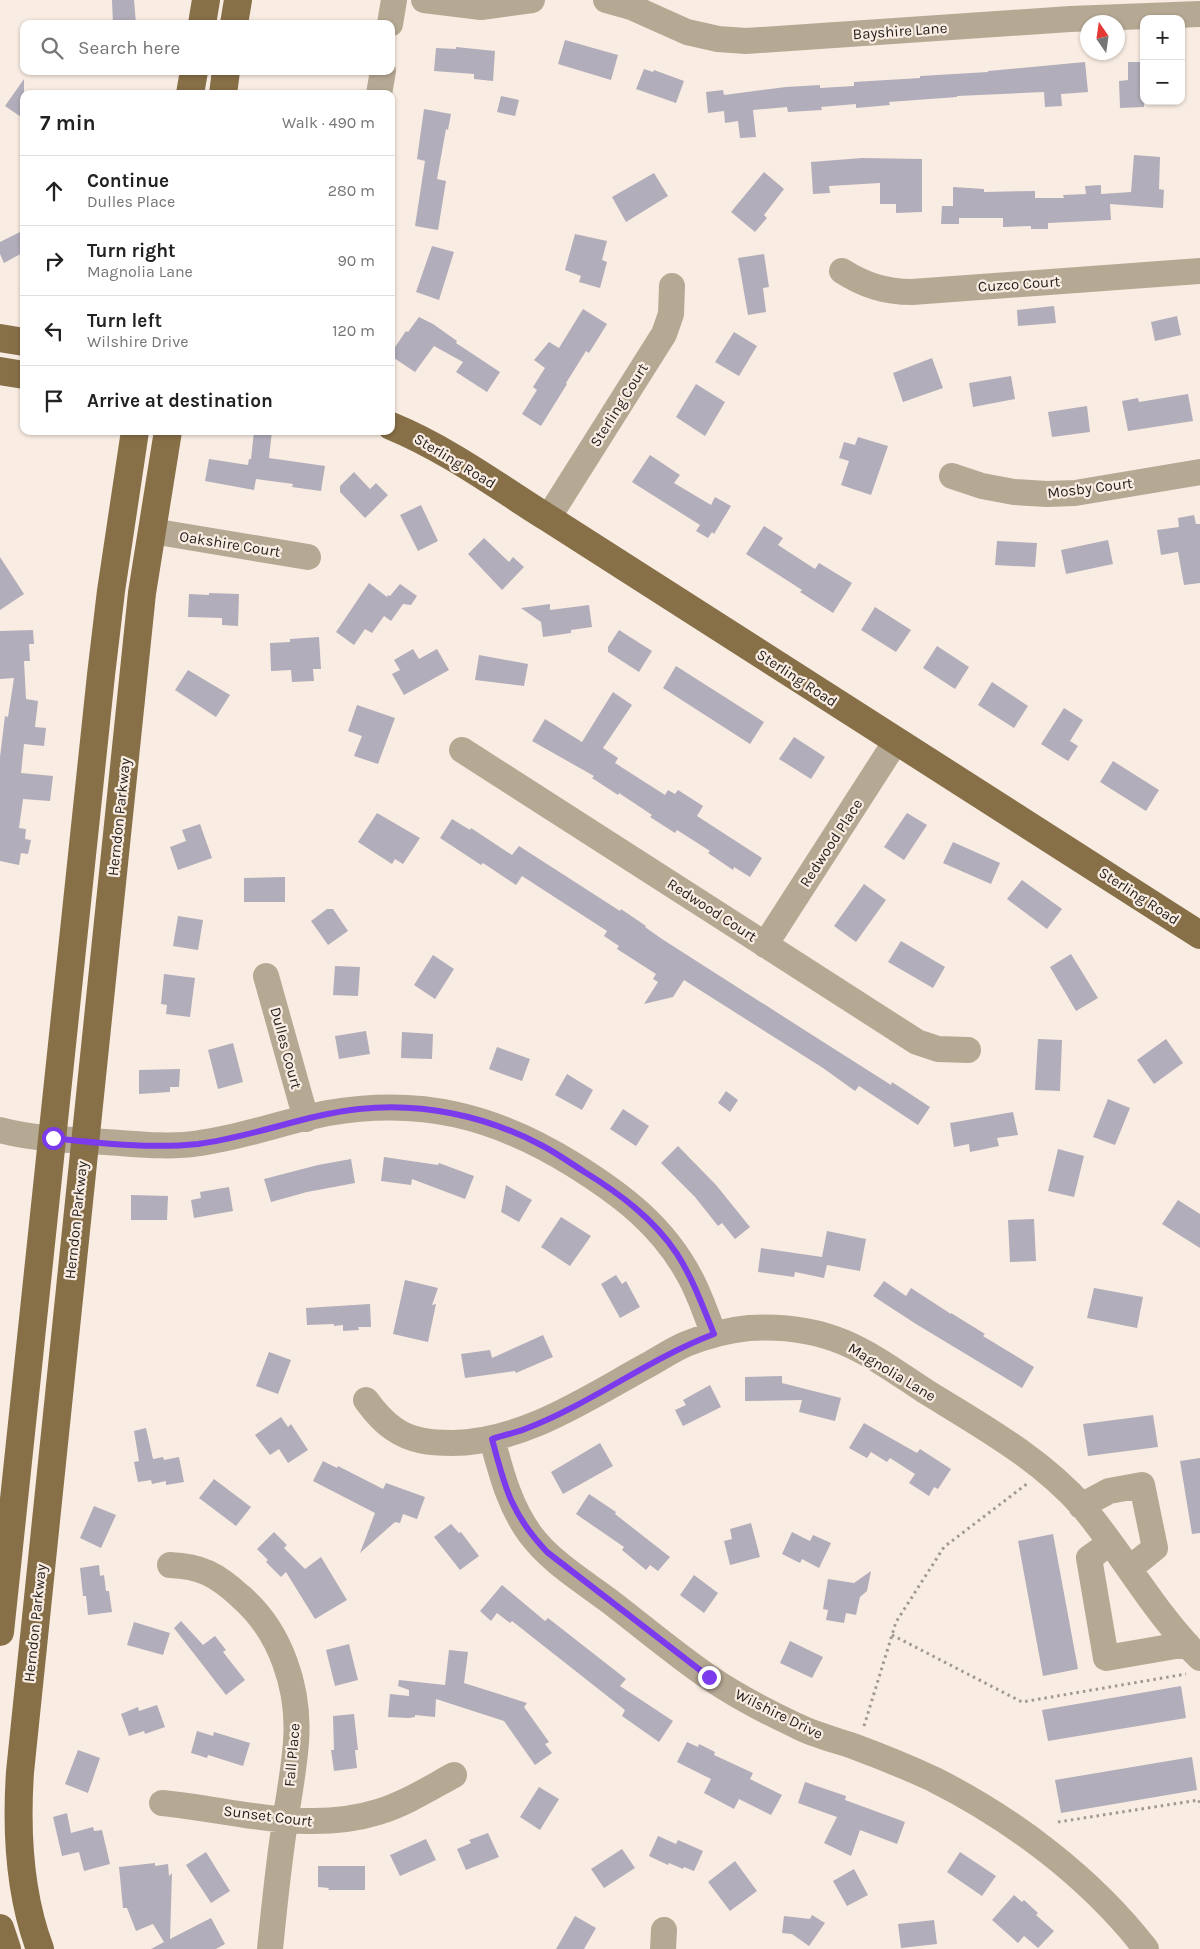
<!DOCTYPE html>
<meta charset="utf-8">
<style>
body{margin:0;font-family:Karla,sans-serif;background:#f6f6f6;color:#222}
.controls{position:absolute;right:15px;top:15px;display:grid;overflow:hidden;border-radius:10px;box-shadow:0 1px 4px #0004}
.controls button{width:45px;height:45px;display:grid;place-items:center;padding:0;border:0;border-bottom:1px solid #e0e0e0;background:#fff;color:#222;font:25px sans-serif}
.compass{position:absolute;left:1080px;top:15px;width:45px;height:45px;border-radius:50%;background:#fff;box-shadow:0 1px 4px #0004;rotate:347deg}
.stop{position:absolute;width:15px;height:15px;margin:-11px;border:4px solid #7c3aed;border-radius:50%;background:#fff}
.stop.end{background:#7c3aed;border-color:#fff;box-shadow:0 1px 5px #0008}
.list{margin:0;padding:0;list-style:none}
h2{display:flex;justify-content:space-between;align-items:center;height:65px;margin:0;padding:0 20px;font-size:21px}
h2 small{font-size:16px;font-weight:400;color:#767676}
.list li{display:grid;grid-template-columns:32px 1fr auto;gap:15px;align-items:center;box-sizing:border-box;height:70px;padding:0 20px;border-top:1px solid #e0e0e0}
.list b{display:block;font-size:19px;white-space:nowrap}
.list p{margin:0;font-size:16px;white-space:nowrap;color:#767676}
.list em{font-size:16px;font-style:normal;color:#767676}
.icon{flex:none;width:28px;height:28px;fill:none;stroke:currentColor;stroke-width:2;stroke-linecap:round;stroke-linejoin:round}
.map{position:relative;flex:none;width:1200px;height:1949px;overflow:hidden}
.search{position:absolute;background:#fff;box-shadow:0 1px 4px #0004;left:20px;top:20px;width:375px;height:55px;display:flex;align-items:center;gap:12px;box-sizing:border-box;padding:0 18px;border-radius:10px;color:#767676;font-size:19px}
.panel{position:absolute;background:#fff;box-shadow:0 1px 4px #0004;left:20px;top:90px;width:375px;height:345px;border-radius:10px}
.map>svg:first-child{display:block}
.building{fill:#b2adba}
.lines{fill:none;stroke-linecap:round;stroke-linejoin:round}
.path{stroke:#a19890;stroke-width:3;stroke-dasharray:2.5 4;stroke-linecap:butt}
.minor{stroke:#b6a994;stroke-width:26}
.major{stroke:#876f47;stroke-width:28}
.route{stroke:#7c3aed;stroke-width:6}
.labels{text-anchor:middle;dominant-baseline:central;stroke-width:4.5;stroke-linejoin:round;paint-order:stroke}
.street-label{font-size:15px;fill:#241f1c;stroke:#f9ece2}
</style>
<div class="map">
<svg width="1200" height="1949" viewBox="0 0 1200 1949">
<rect width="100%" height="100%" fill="#f9ece2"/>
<!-- building -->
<path class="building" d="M112,0H134L136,24H113Z
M565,40L618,55L611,80L558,64Z
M456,47L495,51L493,81L474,79V74L434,71L436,48L456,49Z
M1085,62L1088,92L1061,94L1062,106L1045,107L1044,92L957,96V97L889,102L890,105L856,108V104L821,107L822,110L788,112L787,107L753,110L756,137L740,138L738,121L725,123L724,111L708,113L706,92L723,90L724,95L786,87L820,85V88L854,86V82L870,81L920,78V76L988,72V71Z
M1128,62H1144V107L1120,108L1119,81L1128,80Z
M644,69L653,72L654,70L684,81L676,103L636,89Z
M24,79V119L5,106Z
M501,96L519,100L515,116L497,112Z
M424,109L451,114L448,130L446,129L437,179L446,181L438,230L415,226L425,161L417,159Z
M1134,155L1160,157L1159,189L1164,190L1163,208L1110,204L1111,220L1048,223V229H1031V226L1003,227V218H959V224H941L942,206H953V187L984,189V192L1035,191V198H1064L1063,195L1086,194L1085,186L1101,185V194L1131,192Z
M862,158L922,159V212L896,213V204H880V183L829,186L830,193L813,194L811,162Z
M764,172L784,189L764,215L767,218L755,232L731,212Z
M654,173L668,196L626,222L612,197Z
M24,230V252L4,263L0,254V242Z
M575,234L607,241L602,260L607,262L600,288L579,282L581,276L565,270Z
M432,246L454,252L439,300L416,292Z
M764,254L769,287L763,288L766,312L748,315L738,258Z
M1054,306L1056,323L1018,326L1017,310Z
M583,309L607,324L589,353L586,351L566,383L567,384L541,426L522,414L537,390L533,387L545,368L534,360L549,342L559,348Z
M1177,316L1181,335L1155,341L1151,322Z
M419,317L433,324L457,341L456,343L500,372L487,392L456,372L463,362L434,346L415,372L391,356V353L406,331L408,332Z
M734,332L757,346L739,376L715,362Z
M932,358L943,388L903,402L893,373Z
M1011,376L1015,399L973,407L969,383Z
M696,384L725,402L705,436L676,417Z
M1188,394L1193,421L1128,431L1122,401L1138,398L1139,402Z
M1087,406L1090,432L1052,437L1048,412Z
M254,431H272L269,458L325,466L321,491L292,487L293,484L256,479L254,490L205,481L209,459L248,465L249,459H251Z
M858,437L888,446L871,495L841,485L849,461L839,458L844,442L855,445Z
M650,455L680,475L674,483L711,505L715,497L731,506L714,534L712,532L708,538L696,531L700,525L632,482Z
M354,472L370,489L376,483L388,495L365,518L340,492V486Z
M421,505L438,541L418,551L400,515Z
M1194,515L1196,524H1200V583L1184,585L1178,552L1161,555L1157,530L1179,527L1178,518Z
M764,526L783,538L778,545L815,569L819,563L852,583L833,613L800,592L802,590L746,554Z
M484,538L509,562L513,557L524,567L502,590L468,554Z
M1108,540L1113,564L1066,574L1061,550Z
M997,541L1037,543L1035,567L995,565Z
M0,557L24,594L0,610Z
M369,583L387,597L388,595L390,596L400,584L417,596L411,605L403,604L391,621L384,616L372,633L365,629L354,645L336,632Z
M209,593L239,594L238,626L222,625V618L188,617L189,594L209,595Z
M550,604V610L589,605L592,627L571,630V633L543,637L541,622L521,608Z
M875,607L911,630L896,652L861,630Z
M33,630L34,644H29L30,661H24L26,699L38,701L35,727L46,728L44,746L24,744L21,773L53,776L50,801L23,799L19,828L26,829L25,839L31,840L28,854L21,853L19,865L0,861V757L5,716L8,717L14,678L0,679V631Z
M619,630L652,651L639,672L608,652V647Z
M319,637L321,669H313L314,681L292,682L291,670L271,671L270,643L290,642V639Z
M937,646L969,667L955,689L923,668Z
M413,649L419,659L437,649L449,670L404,695L392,674L400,670L394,660Z
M479,655L528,664L524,686L475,680Z
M676,666L764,722L750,744L663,688Z
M188,670L230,695L216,717L175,690Z
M992,682L1028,706L1014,728L978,705Z
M613,692L632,705L603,748L618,758L615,763L665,795L668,790L675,794L678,790L703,806L697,816L762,858L750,877L734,867L733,870L708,853L710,851L677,830L675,833L650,817L652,815L619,793L618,795L592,778L594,776L532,741L545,719L582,742Z
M357,705L395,718L378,764L354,756L362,736L348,731Z
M1064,708L1083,720L1070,741L1078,746L1068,761L1041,744Z
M794,737L825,757L811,779L779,759Z
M1113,761L1159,790L1146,811L1100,782Z
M377,813L420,838L403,864L395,859L392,864L358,842Z
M907,813L927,825L904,860L884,847Z
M452,819L470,830L471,828L512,855L519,846L620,911L621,909L646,926L645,927L662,939L817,1038L891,1085L892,1082L930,1107L918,1125L859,1086L855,1091L823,1068L684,980L673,997L644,1004L658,982L653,979L656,974L617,949L619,946L604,936L607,931L522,876L516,885L483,863L481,865L440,838Z
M200,824L212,858L178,870L170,847L186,841L182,830Z
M953,842L1000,863L991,884L943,863Z
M285,877V902H244V878Z
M1022,880L1062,909L1047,929L1007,899Z
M864,884L886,900L856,942L834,926Z
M327,909H333L348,931L328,945L311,921Z
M178,916L203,920L198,950L173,946Z
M901,941L945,967L933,988L888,962Z
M1071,954L1098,998L1076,1011L1050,967Z
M433,955L454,969L435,999L414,985Z
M335,966L360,967L358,996L333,995Z
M164,974L195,978L190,1017L166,1014L167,1005L161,1004Z
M366,1031L370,1054L339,1059L335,1036Z
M402,1032L433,1034L432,1059L401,1058Z
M1038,1039L1062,1040L1060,1091L1035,1090Z
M1166,1039L1183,1063L1154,1084L1137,1060Z
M233,1043L243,1082L218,1089L208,1050Z
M497,1047L530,1059L522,1081L489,1069Z
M180,1069L179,1087H170V1092L139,1094V1070Z
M567,1074L593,1090L582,1110L555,1095Z
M726,1091L738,1100L730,1112L718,1103Z
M1108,1099L1130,1108L1115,1145L1093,1137Z
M623,1109L649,1126L636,1146L610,1129Z
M1013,1112L1018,1135L997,1138L999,1146L970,1152L969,1144L954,1147L950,1123Z
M678,1146L716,1185L750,1227L735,1239L722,1223L718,1226L695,1197L661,1163Z
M1058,1149L1084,1156L1074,1197L1048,1191Z
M384,1157L438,1165L439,1163L474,1176L465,1199L412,1179L411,1185L381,1181Z
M351,1159L355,1183L307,1192L271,1202L264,1179L318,1165Z
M506,1185L532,1200L519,1222L501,1212Z
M229,1187L233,1211L194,1218L191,1200L201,1198L200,1192Z
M131,1195L168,1196L167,1220H131Z
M1178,1200L1200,1214V1248L1162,1224Z
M561,1217L591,1236L570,1266L541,1247Z
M1034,1219L1036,1261L1010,1262L1008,1220Z
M827,1231L866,1239L860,1271L827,1265L824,1278L795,1272L794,1277L758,1272L761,1248L822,1257Z
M616,1275L622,1284L626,1281L640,1307L620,1318L601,1284Z
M405,1280L438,1288L432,1305L436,1304L428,1342L393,1334Z
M884,1281L906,1296L911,1288L951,1314V1313L985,1334L983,1336L1034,1367L1022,1388L916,1324L873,1296Z
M1094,1288L1143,1297L1137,1328L1087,1318Z
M370,1304L371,1327H358L359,1330L343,1331V1325L334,1326V1324L307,1325L306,1308Z
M543,1335L553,1357L516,1373L515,1371L465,1378L461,1354L490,1350L492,1358Z
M269,1352L291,1360L278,1394L256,1386Z
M782,1376V1383L841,1398L835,1421L799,1412L802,1400L745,1401V1377Z
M710,1385L721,1407L683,1426L675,1410L686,1405L683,1400Z
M1153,1415L1158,1447L1088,1456L1083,1424Z
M281,1417L288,1427L291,1424L308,1450L288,1463L279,1449L270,1455L255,1435Z
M864,1423L917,1453L920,1449L951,1469L938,1489L934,1487L929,1496L909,1483L915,1474L890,1458L887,1462L871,1452L867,1458L849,1448Z
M146,1428L153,1459L163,1457L164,1460L179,1457L184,1482L166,1485V1481L152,1484L151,1480L138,1482L134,1462L139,1461L134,1431Z
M600,1443L613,1466L563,1494L551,1472Z
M1200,1458V1533L1192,1534L1180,1461Z
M323,1461L337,1468L338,1466L383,1489L386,1483L425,1497L417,1519L403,1514L400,1523L395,1522L360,1553L375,1513L313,1481Z
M214,1479L251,1507L236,1526L199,1498Z
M589,1494L616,1512L615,1514L670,1557L658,1571L650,1565L646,1570L622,1550L624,1547L576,1514Z
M94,1506L116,1515L101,1548L80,1538Z
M751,1523L760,1557L730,1565L724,1541L732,1539L730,1529Z
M451,1524L459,1533L461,1532L479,1556L460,1570L434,1537Z
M274,1532L287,1545L284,1548L305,1569L321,1557L347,1600L315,1619L286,1572L281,1577L266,1562L268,1560L257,1549Z
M792,1532L810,1541L813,1535L831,1543L819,1568L802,1559L800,1563L782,1554Z
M1053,1534L1078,1669L1043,1676L1018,1541Z
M99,1565L100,1576L104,1575L106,1591H109L112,1612L88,1615L86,1596H83L80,1568Z
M871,1571L867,1591L860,1597L856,1615L846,1613L844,1623L826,1620L828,1610L823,1609L828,1579L854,1583Z
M694,1575L718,1593L704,1613L680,1595Z
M502,1585L545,1621L548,1618L626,1679L620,1686L673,1721L659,1742L622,1716L625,1710L512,1621L510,1623L497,1613L491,1621L480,1611Z
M181,1621L203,1645L215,1636L226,1650L223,1652L245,1680L226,1695L174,1628Z
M134,1622L170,1633L163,1655L127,1645Z
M790,1641L823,1657L812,1678L780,1663Z
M349,1644L358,1680L335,1686L326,1650Z
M449,1650L468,1652L464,1683L527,1703L524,1707L549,1742L545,1744L552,1753L535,1765L504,1721L436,1699L435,1717L415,1715V1717L409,1718L388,1717L390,1694L409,1696V1690L398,1686L399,1680L445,1685Z
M1181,1686L1186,1718L1048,1741L1042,1710Z
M157,1705L165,1727L145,1734L144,1731L129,1736L121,1714L138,1707L139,1711Z
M354,1714L358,1750H355L357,1768L334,1771L331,1750H334L333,1716Z
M197,1731L213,1736L214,1732L250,1743L243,1766L208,1755L207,1758L191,1753Z
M687,1742L698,1747L699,1744L715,1752L714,1755L753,1773L750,1779L782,1795L771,1815L739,1799L734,1809L704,1793L711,1779L677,1762Z
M78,1750L100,1758L88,1793L65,1784Z
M1192,1757L1197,1790L1061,1813L1055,1780Z
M805,1782L846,1796L845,1800L905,1822L897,1844L860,1830L851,1856L824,1843L837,1817L798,1803Z
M539,1787L559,1799L540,1830L520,1817Z
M67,1813L71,1833L93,1827L94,1831L102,1830L110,1864L84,1871L79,1852L62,1856L53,1817Z
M488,1833L499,1857L466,1870L457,1849L471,1843L469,1840Z
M658,1836L676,1844L678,1840L703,1851L694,1871L684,1867L683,1869L669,1863L668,1865L649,1856Z
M426,1839L436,1860L400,1876L390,1855Z
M622,1849L635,1868L604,1888L591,1869Z
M206,1852L230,1891L211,1903L186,1865Z
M960,1852L996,1876L982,1896L947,1872Z
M735,1861L757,1891L730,1911L708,1882Z
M155,1863V1866L168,1864L169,1876L172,1873L170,1939L211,1918L225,1944L216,1949H151L164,1942L153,1924L136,1931L127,1908H123L119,1867Z
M318,1866H365V1890H328L329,1888L318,1887Z
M854,1869L868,1895L847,1906L833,1881Z
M1014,1895L1022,1902L1024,1900L1038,1913L1036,1915L1054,1931L1038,1948L1024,1936L1018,1943L992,1920Z
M812,1915L825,1923L809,1946L792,1934L782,1933L784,1916L810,1919Z
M575,1916L596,1928L584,1949H556Z
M934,1920L937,1944L901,1948L898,1924Z"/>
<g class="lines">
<!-- path -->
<path class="path" d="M892,1635L1022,1702L1186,1674
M864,1726L896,1622L944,1547L1028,1483
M1058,1822L1199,1800L1200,1807"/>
<!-- minor -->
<path class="minor" d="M424,0L481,7L532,0
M606,0L631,7L687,32L718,39L746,41L1070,19L1200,14
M390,24L394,0
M379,94L383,71
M842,271C864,285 885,292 912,292L1200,271
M952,476L982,486L1014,492L1047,494L1075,493L1200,472
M548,518L664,334L671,314L672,286
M152,531L308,557
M462,750L917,1042L938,1049L968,1050
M765,945L896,741
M266,976L306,1119
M0,1130C34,1139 71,1140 106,1142C137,1144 169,1148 200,1143C244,1137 285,1121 328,1113C421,1097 495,1116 574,1165C622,1195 663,1226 690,1277C700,1295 706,1315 714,1334
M366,1400C374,1411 382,1421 394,1429C411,1441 431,1443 452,1443C523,1442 586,1399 646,1366C659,1359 672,1350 686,1344C706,1336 728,1330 749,1328C780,1326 814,1330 843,1342C872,1354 899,1374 925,1391C980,1425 1040,1458 1083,1507C1124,1556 1155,1614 1200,1658
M492,1439C501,1472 509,1505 530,1534C550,1561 581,1580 608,1600C642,1626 675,1654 710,1678C738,1697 767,1712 797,1726C815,1735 835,1740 853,1746C880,1756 907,1767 933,1779C1013,1819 1091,1878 1146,1949
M1081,1506L1109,1491L1142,1485L1155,1548L1129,1569
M1110,1543L1089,1558L1106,1658L1187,1644
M170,1565C201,1566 217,1575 240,1596C281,1631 300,1689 296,1742C294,1771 288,1800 284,1829C278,1869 274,1909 270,1949
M162,1803C234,1810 307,1834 378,1812C405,1804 430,1788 454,1775
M663,1949L664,1930"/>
<!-- major -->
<path class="major" d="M202,24L206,0
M234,24L238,0
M190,94L194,71
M223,94L226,71
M0,338L24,342
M0,371L24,375
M391,426C447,449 497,486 548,518L1200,935
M0,1632L101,675L111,591L135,431
M0,1928L7,1949
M40,1949C19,1893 16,1832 20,1772L142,593L168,431"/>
</g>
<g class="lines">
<!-- route -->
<path class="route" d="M53,1138C100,1143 150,1149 198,1144C253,1137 304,1115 359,1109C421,1102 486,1116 541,1145C555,1152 569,1162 583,1171C619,1193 654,1219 677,1254C693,1279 703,1307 714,1334C648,1359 591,1404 525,1429C515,1433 503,1435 492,1439C505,1488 511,1514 547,1552L709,1677"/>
</g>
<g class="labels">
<!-- street labels -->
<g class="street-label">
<text transform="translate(900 31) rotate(-4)">Bayshire Lane</text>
<text transform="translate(1019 284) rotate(-4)">Cuzco Court</text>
<text transform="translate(619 405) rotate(-58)">Sterling Court</text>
<text transform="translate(455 461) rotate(31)">Sterling Road</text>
<text transform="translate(1090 488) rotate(-7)">Mosby Court</text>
<text transform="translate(230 544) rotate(9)">Oakshire Court</text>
<text transform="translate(797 678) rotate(33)">Sterling Road</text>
<text transform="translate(119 817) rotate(-84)">Herndon Parkway</text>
<text transform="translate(831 843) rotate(-57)">Redwood Place</text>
<text transform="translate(1139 896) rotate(33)">Sterling Road</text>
<text transform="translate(712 910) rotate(33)">Redwood Court</text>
<text transform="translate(286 1048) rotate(75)">Dulles Court</text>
<text transform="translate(76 1220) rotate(-84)">Herndon Parkway</text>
<text transform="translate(892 1372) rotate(31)">Magnolia Lane</text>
<text transform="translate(35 1623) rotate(-84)">Herndon Parkway</text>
<text transform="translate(779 1714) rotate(26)">Wilshire Drive</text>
<text transform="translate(292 1755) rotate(-85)">Fall Place</text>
<text transform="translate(268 1816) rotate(7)">Sunset Court</text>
</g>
</g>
</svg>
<div class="controls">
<button>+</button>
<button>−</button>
</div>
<svg class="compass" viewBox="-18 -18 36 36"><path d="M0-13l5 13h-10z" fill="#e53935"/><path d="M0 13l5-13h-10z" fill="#767676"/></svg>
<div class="stop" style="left:53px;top:1138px"></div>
<div class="stop end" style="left:709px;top:1677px"></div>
<div class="search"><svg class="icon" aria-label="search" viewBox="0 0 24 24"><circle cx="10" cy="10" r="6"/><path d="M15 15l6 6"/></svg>Search here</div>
<section class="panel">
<h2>7 min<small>Walk · 490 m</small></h2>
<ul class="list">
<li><svg class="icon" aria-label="ahead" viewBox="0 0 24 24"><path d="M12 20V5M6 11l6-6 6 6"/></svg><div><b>Continue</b><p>Dulles Place</p></div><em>280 m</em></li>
<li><svg class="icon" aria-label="right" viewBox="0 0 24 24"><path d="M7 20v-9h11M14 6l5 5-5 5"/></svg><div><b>Turn right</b><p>Magnolia Lane</p></div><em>90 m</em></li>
<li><svg class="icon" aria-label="left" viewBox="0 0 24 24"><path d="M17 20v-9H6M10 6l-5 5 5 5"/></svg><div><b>Turn left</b><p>Wilshire Drive</p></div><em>120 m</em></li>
<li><svg class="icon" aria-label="arrive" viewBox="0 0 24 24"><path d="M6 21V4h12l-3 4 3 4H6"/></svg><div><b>Arrive at destination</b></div></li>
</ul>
</section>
</div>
